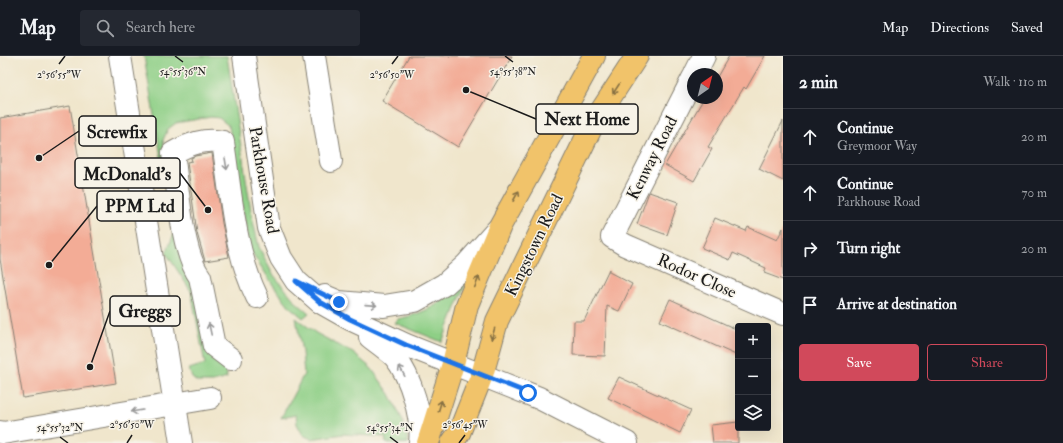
<!DOCTYPE html>
<meta charset="utf-8">
<style>
body{margin:0;font-family:"IM FELL Double Pica",serif;background:#242831;color:#f1f3f6}
.controls{position:absolute;right:12px;bottom:12px;display:grid;overflow:hidden;border-radius:4px;box-shadow:0 4px 16px #0002}
.controls button{width:36px;height:36px;display:grid;place-items:center;padding:0;border:0;border-bottom:1px solid #363941;background:#171b24;color:#f1f3f6;font:20px sans-serif}
.compass{position:absolute;left:687px;top:12px;width:36px;height:36px;border-radius:50%;background:#171b24;box-shadow:0 4px 16px #0002;rotate:35deg}
.stop{position:absolute;width:12px;height:12px;margin:-9px;border:3px solid #1a73e8;border-radius:50%;background:#fff}
.stop.end{background:#1a73e8;border-color:#fff;box-shadow:0 1px 4px #0008}
.list{margin:0;padding:0;list-style:none}
h2{display:flex;justify-content:space-between;align-items:center;height:52px;margin:0;padding:0 16px;font-size:17px}
h2 small{font-size:13px;font-weight:400;color:#9ea1a6}
.list li{display:grid;grid-template-columns:26px 1fr auto;gap:12px;align-items:center;box-sizing:border-box;height:56px;padding:0 16px;border-top:1px solid #363941}
.list b{display:block;font-size:15px;white-space:nowrap}
.list p{margin:0;font-size:13px;white-space:nowrap;color:#9ea1a6}
.list em{font-size:13px;font-style:normal;color:#9ea1a6}
.actions{display:flex;gap:8px;padding:12px 16px}
.actions a{flex:1;padding:9px 0;border:1px solid #d1495b;border-radius:4px;text-align:center;font-size:14px;color:#d1495b}
.actions .main{background:#d1495b;color:#fff}
.icon{flex:none;width:22px;height:22px;fill:none;stroke:currentColor;stroke-width:2;stroke-linecap:round;stroke-linejoin:round}
.map{position:relative;flex:none;width:783px;height:387px;overflow:hidden}
header{display:flex;align-items:center;gap:24px;box-sizing:border-box;height:56px;padding:0 20px;background:#171b24;border-bottom:1px solid #363941}
header strong{font-size:19px}
nav{display:flex;gap:22px;margin-inline-start:auto;font-size:14px}
.search{width:280px;height:36px;background:#242831;display:flex;align-items:center;gap:10px;box-sizing:border-box;padding:0 14px;border-radius:4px;color:#9ea1a6;font-size:15px}
main{display:flex}
aside{flex:1;background:#171b24}
.map>svg:first-child{display:block}
.grass{fill:#8ecf86;stroke:#557651}
.building{fill:#f3ac96}
.lines{fill:none;stroke-linecap:round;stroke-linejoin:round}
.minor-casing{stroke:#868174;stroke-width:24}
.major-casing{stroke:#868174;stroke-width:24}
.minor{stroke:#fff;stroke-width:22}
.major{stroke:#f1c36a;stroke-width:22}
.oneway{stroke:#867043}
.oneway2{stroke:#999}
.route{stroke:#1a73e8;stroke-width:5}
.ticks{fill:none;stroke:#1c1c1c;stroke-width:1.5}
.labels{text-anchor:middle;dominant-baseline:central;stroke-width:3;stroke-linejoin:round;paint-order:stroke}
.street-label{font-size:17px;fill:#1c1c1c;stroke:#f7f3e8}
.ticks-label{font-size:10px;text-anchor:middle;fill:#1c1c1c;stroke:#f7f3e8;stroke-width:3;stroke-linejoin:round;paint-order:stroke}
.leader{fill:none;stroke:#1c1c1c;stroke-width:1.5}
.callout-dot{fill:#1c1c1c;stroke:#f7f3e8;stroke-width:1.5}
.callout{fill:#f7f3e8;stroke:#1c1c1c;stroke-width:1.5}
.callout-label{font-size:18px;text-anchor:middle;font-weight:bold;fill:#1c1c1c}
</style>
<header>
<strong>Map</strong>
<div class="search"><svg class="icon" aria-label="search" viewBox="0 0 24 24"><circle cx="10" cy="10" r="6"/><path d="M15 15l6 6"/></svg>Search here</div>
<nav><a>Map</a><a>Directions</a><a>Saved</a></nav>
</header>
<main>
<div class="map">
<svg width="783" height="387" viewBox="0 0 783 387">
<rect width="100%" height="100%" fill="#f7f3e8"/>
<filter id="ink" filterUnits="userSpaceOnUse"><feTurbulence type="fractalNoise" baseFrequency=".025" numOctaves="2"/><feDisplacementMap in="SourceGraphic" scale="8" xChannelSelector="R" yChannelSelector="G"/><feConvolveMatrix kernelMatrix="1 2 1 2 8 2 1 2 1" color-interpolation-filters="sRGB"/></filter>
<filter id="wash" filterUnits="userSpaceOnUse"><feTurbulence type="fractalNoise" baseFrequency=".012" numOctaves="4" result="noise"/><feDisplacementMap in="SourceGraphic" scale="16" xChannelSelector="R" yChannelSelector="G"/><feGaussianBlur stdDeviation="0.9" result="paint"/><feColorMatrix in="noise" values="0 0 0 0 0 0 0 0 0 0 0 0 0 0 0 0 0 1.4 0 .05"/><feComposite in="paint" operator="in"/></filter>
<g filter="url(#wash)">
<rect width="100%" height="100%" fill="#f0e6cc"/>
<!-- grass -->
<path class="grass" d="M144,0H227L252,161L259,191L272,217L296,246L309,257L303,262L290,251L273,229L249,192L229,70L219,62L211,61L176,67L168,73L163,84L171,121L224,307L227,322L213,326H197L192,322L189,313L205,308L191,235L166,197L174,178Z
M467,225L442,286L395,267L398,263C430,256 442,246 467,225Z
M296,262L316,277L353,297L371,312L390,338L402,363L408,383V387H386L385,381L343,378L311,383L303,379L297,368L296,359L281,362L304,318L302,296Z"/>
<g id="blocks">
<!-- building -->
<path class="building" d="M409,0H512L458,91L382,45Z
M729,0H765L746,33L744,31L708,91L712,93L694,125L665,109L704,42H717V21Z
M70,50L116,327L23,342L0,203V62Z
M783,65V125L759,113Z
M212,97L222,167L229,201L205,205L197,177L187,106L192,105L191,102L195,100Z
M649,136L678,146L667,179L637,168Z
M715,162L746,175L748,171L777,184L783,172V224L764,217L766,212L733,197L730,204L702,192Z
M609,213V216L632,228L619,255L607,250L605,300L573,299L574,265H584Z
M670,243L738,274V300L660,265Z
M619,321L691,354L680,377L608,342Z
M738,366V387H713L711,369Z"/>
</g>
</g>
<g filter="url(#ink)">
<use href="#blocks" fill-opacity="0" stroke="#868174" stroke-width="1"/>
<g class="lines">
<!-- minor casing -->
<g class="minor-casing">
<path id="minor" d="M120,0L181,387
M244,0L269,172L281,202L296,225L320,246L350,263L406,289L539,342L627,387
M314,0L331,105
M695,18L704,0
M693,22L612,181L625,189L783,258
M325,240L339,246L384,250L415,245L445,228L466,209L497,174
M370,281C378,287 388,294 395,301C411,321 423,362 420,387
M231,303L214,290L200,221C181,196 178,129 173,97C189,88 205,82 223,86C231,138 234,194 257,241
M0,376L3,377L210,342"/>
</g>
<!-- major casing -->
<g class="major-casing">
<path id="major" d="M428,387L453,308L467,249L500,170L594,0
M452,387L459,377L482,319L497,265L594,66L637,0"/>
</g>
<!-- minor -->
<use href="#minor" class="minor"/>
<!-- major -->
<use href="#major" class="major"/>
</g>
<!-- one-way arrows -->
<defs><path id="oneway-shaft" d="M-6 0H5M1.5-3L5.5 0L1.5 3" fill="none" stroke-width="1.6" stroke-linecap="round" stroke-linejoin="round"/></defs>
<g class="oneway">
<use href="#oneway-shaft" transform="translate(616 33) rotate(123)"/>
<use href="#oneway-shaft" transform="translate(516 140) rotate(-61)"/>
<use href="#oneway-shaft" transform="translate(477 226) rotate(-67)"/>
<use href="#oneway-shaft" transform="translate(493 278) rotate(106)"/>
<use href="#oneway-shaft" transform="translate(440 350) rotate(-73)"/>
</g>
<g class="oneway2">
<use href="#oneway-shaft" transform="translate(226 108) rotate(81)"/>
<use href="#oneway-shaft" transform="translate(371 249) rotate(4)"/>
<use href="#oneway-shaft" transform="translate(210 273) rotate(-102)"/>
<use href="#oneway-shaft" transform="translate(402 315) rotate(-118)"/>
<use href="#oneway-shaft" transform="translate(137 355) rotate(171)"/>
</g>
</g>
<g class="lines" filter="url(#ink)">
<!-- route -->
<path class="route" d="M339,246L296,225L320,246L350,263L406,289L528,337"/>
</g>
<!-- ticks -->
<path class="ticks" d="M175,0L183,6M505,0L513,6M59,8L65,0M392,8L398,0M60,381L68,387M390,381L398,387M127,387L132,379M459,387L465,379"/>
<g class="labels">
<!-- street labels -->
<g class="street-label">
<text transform="translate(652 102) rotate(-63)">Kenway Road</text>
<text transform="translate(264 124) rotate(80)">Parkhouse Road</text>
<text transform="translate(534 189) rotate(-64)">Kingstown Road</text>
<text transform="translate(697 220) rotate(24)">Rodor Close</text>
</g>
</g>
<g class="ticks-label">
<text x="183" y="19">54°55'36"N</text>
<text x="513" y="19">54°55'38"N</text>
<text x="59" y="22">2°56'55"W</text>
<text x="392" y="22">2°56'50"W</text>
<text x="132" y="372">2°56'50"W</text>
<text x="465" y="372">2°56'45"W</text>
<text x="60" y="375">54°55'32"N</text>
<text x="390" y="375">54°55'34"N</text>
</g>
<!-- callouts -->
<path class="leader" d="M466 34L536 63M39 102L79 75M208 154L180 117M49 209L97 150M90 311L110 255"/>
<g class="callout-dot">
<circle cx="466" cy="34" r="4"/>
<circle cx="39" cy="102" r="4"/>
<circle cx="208" cy="154" r="4"/>
<circle cx="49" cy="209" r="4"/>
<circle cx="90" cy="311" r="4"/>
</g>
<g class="callout">
<rect x="536" y="48" width="102" height="30" rx="4"/>
<rect x="79" y="60" width="77" height="30" rx="4"/>
<rect x="75" y="102" width="105" height="30" rx="4"/>
<rect x="97" y="135" width="86" height="30" rx="4"/>
<rect x="110" y="240" width="70" height="30" rx="4"/>
</g>
<g class="callout-label">
<text x="587" y="69">Next Home</text>
<text x="117" y="82">Screwfix</text>
<text x="127" y="124">McDonald's</text>
<text x="140" y="156">PPM Ltd</text>
<text x="145" y="261">Greggs</text>
</g>
</svg>
<div class="controls">
<button>+</button>
<button>−</button>
<button><svg class="icon" aria-label="layers" viewBox="0 0 24 24"><path d="M12 4l9 5-9 5-9-5zM3 14l9 5 9-5"/></svg></button>
</div>
<svg class="compass" viewBox="-18 -18 36 36"><path d="M0-13l5 13h-10z" fill="#e53935"/><path d="M0 13l5-13h-10z" fill="#9ea1a6"/></svg>
<div class="stop" style="left:528px;top:337px"></div>
<div class="stop end" style="left:339px;top:246px"></div>
</div>
<aside>
<h2>2 min<small>Walk · 110 m</small></h2>
<ul class="list">
<li><svg class="icon" aria-label="ahead" viewBox="0 0 24 24"><path d="M12 20V5M6 11l6-6 6 6"/></svg><div><b>Continue</b><p>Greymoor Way</p></div><em>20 m</em></li>
<li><svg class="icon" aria-label="ahead" viewBox="0 0 24 24"><path d="M12 20V5M6 11l6-6 6 6"/></svg><div><b>Continue</b><p>Parkhouse Road</p></div><em>70 m</em></li>
<li><svg class="icon" aria-label="right" viewBox="0 0 24 24"><path d="M7 20v-9h11M14 6l5 5-5 5"/></svg><div><b>Turn right</b></div><em>20 m</em></li>
<li><svg class="icon" aria-label="arrive" viewBox="0 0 24 24"><path d="M6 21V4h12l-3 4 3 4H6"/></svg><div><b>Arrive at destination</b></div></li>
</ul>
<div class="actions"><a class="main">Save</a><a>Share</a></div>
</aside>
</main>
